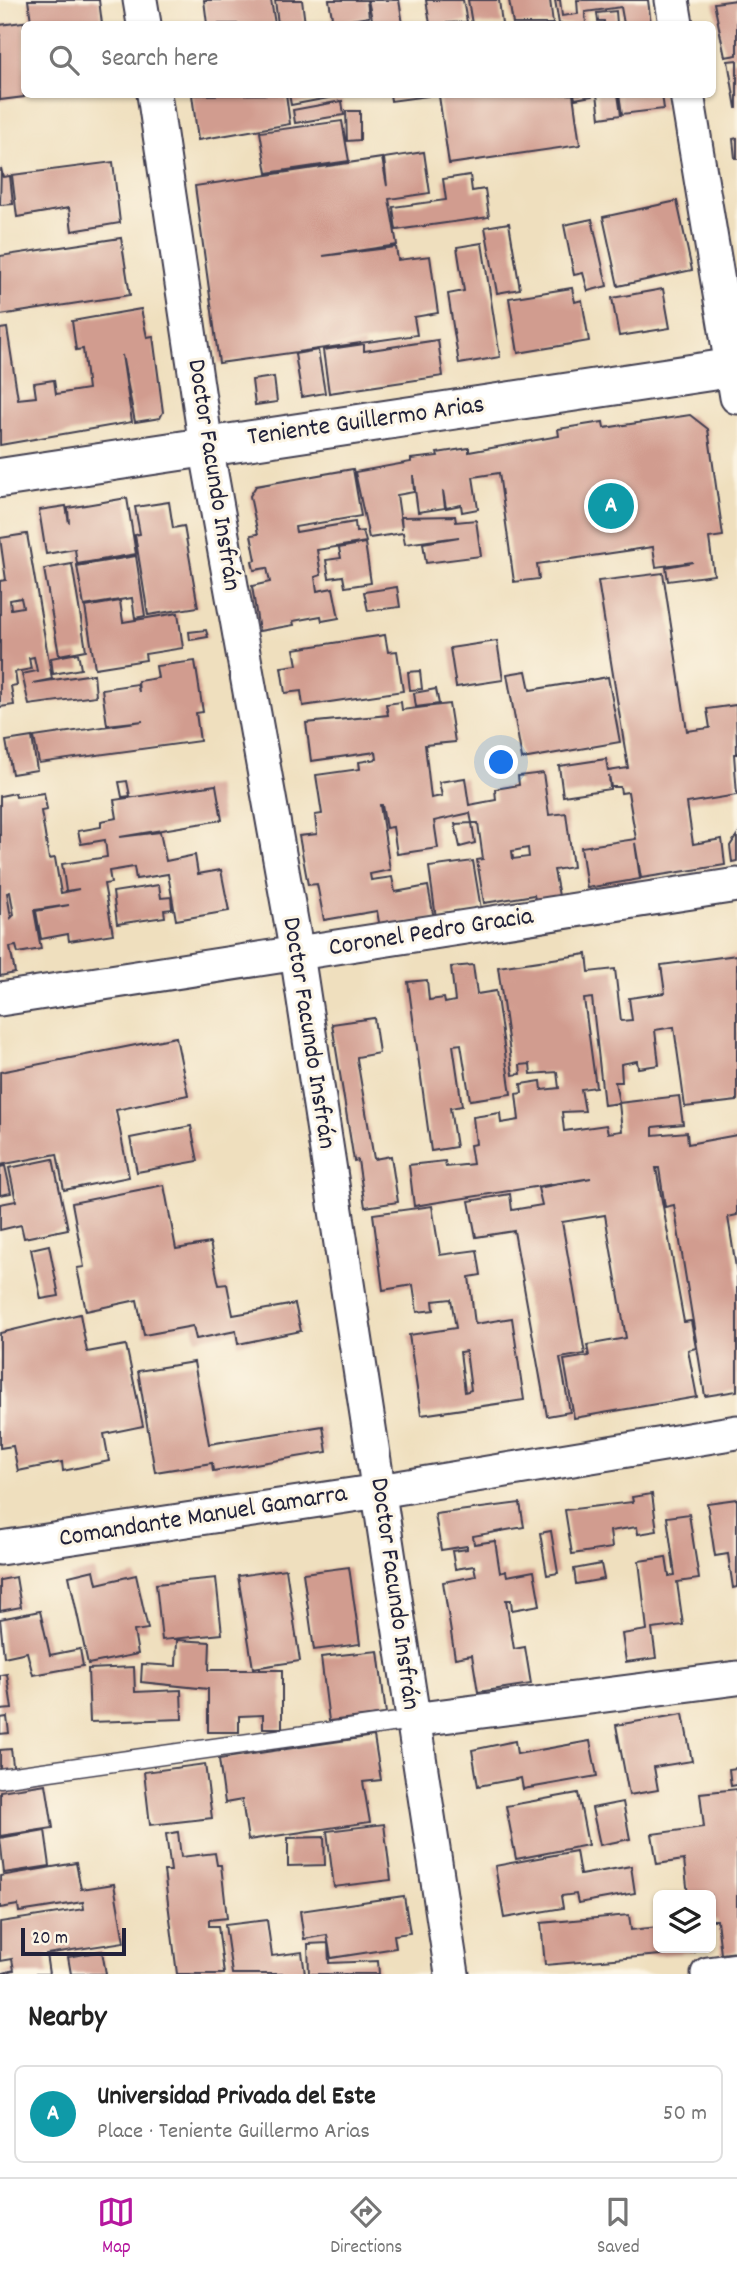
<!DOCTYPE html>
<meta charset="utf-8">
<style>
body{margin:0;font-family:Dekko,sans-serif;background:#f6f6f6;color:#222}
.controls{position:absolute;right:21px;bottom:21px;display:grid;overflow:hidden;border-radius:10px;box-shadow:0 2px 5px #0004}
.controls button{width:63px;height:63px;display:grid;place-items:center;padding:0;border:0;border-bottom:2px solid #e0e0e0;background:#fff;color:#222;font:35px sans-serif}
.scale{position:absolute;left:21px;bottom:18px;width:105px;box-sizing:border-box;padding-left:7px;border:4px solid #22223b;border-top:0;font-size:19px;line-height:24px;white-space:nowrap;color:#22223b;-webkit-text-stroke:5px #fcf5e5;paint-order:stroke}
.you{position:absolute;left:502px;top:763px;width:24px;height:24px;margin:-18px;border:5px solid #fff;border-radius:50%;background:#1a73e8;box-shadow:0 0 0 10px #1a73e833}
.badge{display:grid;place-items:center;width:46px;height:46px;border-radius:50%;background:#b5179e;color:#fff;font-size:23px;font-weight:700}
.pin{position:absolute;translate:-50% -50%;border:4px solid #fff;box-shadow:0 2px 7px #0006}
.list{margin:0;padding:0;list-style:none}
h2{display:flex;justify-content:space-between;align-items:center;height:91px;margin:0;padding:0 28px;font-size:30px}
h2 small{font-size:23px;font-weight:400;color:#767676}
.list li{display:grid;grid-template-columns:46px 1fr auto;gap:21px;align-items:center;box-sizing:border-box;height:98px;margin:0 14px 14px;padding:0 14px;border:2px solid #e0e0e0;border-radius:10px}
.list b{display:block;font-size:26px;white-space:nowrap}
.list p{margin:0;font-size:23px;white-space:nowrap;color:#767676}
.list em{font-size:23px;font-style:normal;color:#767676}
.icon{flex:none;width:38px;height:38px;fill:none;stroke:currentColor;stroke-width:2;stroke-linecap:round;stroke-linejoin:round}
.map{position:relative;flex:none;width:737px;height:1974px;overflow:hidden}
.search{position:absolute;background:#fff;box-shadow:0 2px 5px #0004;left:21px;right:21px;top:21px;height:77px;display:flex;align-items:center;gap:18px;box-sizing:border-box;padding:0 24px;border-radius:10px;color:#767676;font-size:26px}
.sheet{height:203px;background:#fff}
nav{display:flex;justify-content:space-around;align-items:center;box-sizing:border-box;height:98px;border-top:2px solid #e0e0e0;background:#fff;font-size:19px;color:#767676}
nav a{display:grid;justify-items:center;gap:4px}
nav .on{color:#b5179e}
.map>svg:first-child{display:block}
.building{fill:#d19c8f;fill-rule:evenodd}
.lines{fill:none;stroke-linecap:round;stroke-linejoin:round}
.lane-casing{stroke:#413e4f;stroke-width:21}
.street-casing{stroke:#413e4f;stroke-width:37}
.secondary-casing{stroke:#413e4f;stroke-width:42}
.lane{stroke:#fff;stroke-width:18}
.street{stroke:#fff;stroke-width:33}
.secondary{stroke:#fff;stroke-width:38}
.labels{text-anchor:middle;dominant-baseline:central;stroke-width:6;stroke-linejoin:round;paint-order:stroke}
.street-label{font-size:26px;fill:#22223b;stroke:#fcf5e5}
</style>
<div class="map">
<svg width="737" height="1974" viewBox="0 0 737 1974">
<rect width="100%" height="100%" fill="#fcf5e5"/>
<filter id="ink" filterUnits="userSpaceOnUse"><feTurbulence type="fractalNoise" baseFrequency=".0143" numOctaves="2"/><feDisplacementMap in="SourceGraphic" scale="14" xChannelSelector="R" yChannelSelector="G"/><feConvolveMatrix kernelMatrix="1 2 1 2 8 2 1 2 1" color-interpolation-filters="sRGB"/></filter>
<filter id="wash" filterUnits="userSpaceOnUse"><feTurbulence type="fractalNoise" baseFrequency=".00686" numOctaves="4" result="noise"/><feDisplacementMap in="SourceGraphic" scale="28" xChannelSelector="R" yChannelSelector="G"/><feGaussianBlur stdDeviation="1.57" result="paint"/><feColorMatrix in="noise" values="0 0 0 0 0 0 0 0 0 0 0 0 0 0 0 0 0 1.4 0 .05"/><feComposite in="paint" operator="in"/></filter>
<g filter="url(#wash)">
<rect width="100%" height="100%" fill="#efdfbe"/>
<g id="blocks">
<!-- building -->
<path class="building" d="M28,0H99L102,24H24V97L0,100V25L31,21Z
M204,0H271L275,24H207Z
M275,0H302L305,24H278Z
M329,0H367L369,17L333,23Z
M368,0H399L403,24H373Z
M426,0H463L467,22L430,24Z
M468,0H499L502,24H472Z
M509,0H550L553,24H513Z
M555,0H560L562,16L578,14L577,0H648L651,24H624L621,7L585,12L586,24H559Z
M737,0V55L725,57L714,3Z
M616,11L617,24H604V21H598L597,13Z
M364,19L365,24H340V23Z
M737,60V108H736L728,61Z
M286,94L290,124L198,140L192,95Z
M289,94H339V96L291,105Z
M390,94H428V96L391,101Z
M573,94L580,145L449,164L439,96Z
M574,94H592V96L575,99Z
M597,94H618L621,115L600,118Z
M619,94H662L664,109L622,114Z
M342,101L344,115L295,123L293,110Z
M346,111H360V140L347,141Z
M342,121L349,161L267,173L260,132Z
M737,138V158H735L733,139Z
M424,152L430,193L389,199L397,245L323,256L396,247L398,260L430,256L438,313L414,317L417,335L219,363L195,186L382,158L387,186L384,158Z
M113,162L120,223L72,231L69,208L17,217L12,175Z
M1,168L3,177L10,176L13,204L0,205Z
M470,175L472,191L485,189L489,217L396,230L393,207L446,200L443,179Z
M677,201L692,270L618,286L603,217Z
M592,219L607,286L588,291L583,273L574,275L564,225Z
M509,223L520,289L497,293L485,227Z
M121,238L130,295L0,315V256Z
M482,243L500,357L459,364L448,294L464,291L457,247Z
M572,288L575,302L582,300L589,341L518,353L509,298Z
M663,289L670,328L619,336L612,298Z
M141,309L147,337L153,336L163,412L160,418L135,422L122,355L132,422L0,445V329L7,328L18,399L36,397L34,383L54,380L56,394L88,389L83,349L76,350L72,321Z
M438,340L443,376L329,393L323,350L364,344V351Z
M318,350L325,393L302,397L295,354Z
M274,377L277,402L255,405L252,380Z
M690,415L708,429L723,536L709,538L714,575L668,581L666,567L693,562L656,567L653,547L537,564L539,579L514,582L499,473L473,477L478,509L462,512L461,505L446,508L443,491L445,508L418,512L413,475L414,492L397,495L402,529L401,517L455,516L456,522L476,520L481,556L426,563L423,543L459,537L405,544L403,533L369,538L355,472L411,462V459L438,456L437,453L469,448V452L559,436L558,429L603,422L604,428Z
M353,469L361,516L295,527L296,532L355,522L356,532L363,531L366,542L317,550L321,575L315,577L317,591L333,588L339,618L322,621L321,616L293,621L294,625L259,631L252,586L270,582L267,568L254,570L252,561L256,560L251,535L258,534L250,496L256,486Z
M127,498L136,554L77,564L75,549L46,554L39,510L66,506L69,523L68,508Z
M169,502L173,528L184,526L198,607L148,615L135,535L140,534L135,507Z
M27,534L52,679L33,683L94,674L96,696L29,705L22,674L37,671L34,657L29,658L31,669L15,672L17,685L11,686L14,705L0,707V581L6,580L0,538ZM21,598L23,607L11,609L10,600Z
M365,543L371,583L345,587L343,576L329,578L326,560L341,558L339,548Z
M136,556L145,616L135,618L132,598L84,606L77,566Z
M72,564L86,650L59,655L44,569Z
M663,573L687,731L710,728L707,709L736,705L737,754H734L737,795L687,803L693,844L722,839L725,865L641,878L635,843L640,879L587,888L581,847L636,839L628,792L621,793L620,787H611L609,775L610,789L563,796L559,766L606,759L608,771L628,768L598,581Z
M397,587L400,607L368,611L364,592Z
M120,601L123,622L178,613L183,648L145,654L146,660L95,668L85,607Z
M206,630L208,637L190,640L189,632Z
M385,635L388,652L397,651L403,691L303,706L301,691L285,693L281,667L297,665L294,649Z
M497,641L503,680L456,687L450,648Z
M78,653L81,669L53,674L51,658Z
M195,661L203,712L196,713L200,741L39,763L34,737L143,721L107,725L102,689L137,684L139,692L138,681L158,678L156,666Z
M420,671L422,689L410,690L408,672Z
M526,671L530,690L608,677L620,742L522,759L507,674Z
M436,689L439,704L416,707L414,693Z
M401,702L402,710L449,704L455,742L425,745L431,798L442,796L439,782L465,778L469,805L496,800L495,789L519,785L518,776L543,773L549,815L566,813L573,867L554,870L559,896L535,899L534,895L484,903L477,860L483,859L478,823H472L470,813L434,821L438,848L397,854L393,827L386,828L382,805H380L390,870L370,874L371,880L392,877L395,892L428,886L434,919L380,928L377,911L324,920L317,884L308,885L299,836L317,834L315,815L322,814L316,775L360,769L359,762L377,759L376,752L311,761L306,723L388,715L386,704ZM528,848L529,857L513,859L512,851Z
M32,737L37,770L12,774L6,741Z
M127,781L130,796L122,797L119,782Z
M216,785L222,820L120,837L160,832L166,861L195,855L198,874L221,870L229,911L176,920L168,874L136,879L134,867L109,871L111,883L104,884L113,934L69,941L68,934L41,939L36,911L69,905L34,910L41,949L18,953L16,946L10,947L15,973L0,976V796L15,793L16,797L44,793L47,810L41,811L49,859L55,858L61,893L79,889L66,891L62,864L107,857L105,840L81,844L78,831L101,827V821L117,818L114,800ZM10,892L14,915L11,918L7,893Z
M472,823L475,843L460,847L455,824Z
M737,835V861L732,862L730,846Z
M473,861L481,909L436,918L429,867Z
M159,885L161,898L171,897L172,909L164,910L165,917L117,924L113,892Z
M587,954L589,972L615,969L621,1021L632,1020L629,998L665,993L661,965L737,955V1101L685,1107L674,1027L655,1030L659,1065L638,1068L637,1061L621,1064L622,1082H615L619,1103L604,1105L592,998L584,999L596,1087L581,1089L585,1111L562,1112L564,1131L606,1125L608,1133L622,1131L619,1103L679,1096L683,1124L653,1127V1135L687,1132L688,1144L737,1135V1215L728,1217L737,1274V1391L705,1396L674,1205L665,1207L659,1168H656L684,1322L691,1321L696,1348L688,1350L697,1397L574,1418L564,1360L589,1356L587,1345L626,1338L605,1215L562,1222L585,1354L560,1358L570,1412L547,1416L514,1231L476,1237L469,1201L510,1194L512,1210L542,1205L538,1188L591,1178L414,1206L409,1165L445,1161L446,1167L473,1164L470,1145L476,1144L473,1117L500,1113L501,1123L519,1120L516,1094L522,1093L521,1084L541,1081L542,1090L559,1088L557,1072L531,1074L530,1064L520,1065L521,1074L513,1075L498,967Z
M473,965L477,994L496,991L511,1094L470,1100L461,1044L453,1045L462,1106L450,1108L456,1147L431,1151L408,982L427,980L429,1000L444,998L445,1003L455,1001L451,967Z
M374,1018L379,1053L357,1057V1059L374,1159L391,1156L398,1202L365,1207L358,1160L354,1161L332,1024Z
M176,1037L188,1095L116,1110L129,1177L64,1190L57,1154L0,1165V1072Z
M191,1126L198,1161L137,1172L130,1138Z
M53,1159L68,1229L24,1238L21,1225L0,1230V1204L16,1201L9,1168Z
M5,1166L11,1193L0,1195V1167Z
M164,1185L176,1249L210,1243L219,1285L227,1284L233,1315L295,1304L301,1331L238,1344L236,1331L196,1339L193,1326L144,1335L137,1300L86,1311L77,1268L84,1267L72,1203Z
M432,1206L440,1255L477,1250L481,1275L469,1277L475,1324L512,1318L524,1400L421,1415L409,1335L456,1328L451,1299L433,1301L434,1310L417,1312L413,1285L383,1290L373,1214ZM466,1351L471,1390L465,1392L460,1352Z
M49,1245L59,1296L41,1299L31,1249Z
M80,1314L87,1352L126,1345L143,1426L104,1434L109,1461L63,1471L62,1462L18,1471L13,1446L0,1448V1333Z
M194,1362L209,1444L323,1426L327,1452L213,1471L212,1463L155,1472L138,1371Z
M652,1494L657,1531L638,1534L637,1527L610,1531L612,1548L572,1554L565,1510L633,1502L632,1497Z
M737,1499V1587L733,1588L728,1554L715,1556L707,1503Z
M520,1503L524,1527L473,1536L474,1544L495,1541L500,1573L506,1571L507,1576L534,1571L540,1605L512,1610L511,1600H506L514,1649L525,1647L531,1684L478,1692L472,1655L455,1658L443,1582L476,1576L474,1566L455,1569L452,1551L467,1549V1546L441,1550L435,1514Z
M689,1514L699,1579L677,1582L683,1625L652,1629L656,1658L626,1662L622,1634L647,1630L639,1561L666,1557L669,1576L675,1575L667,1517Z
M551,1531L558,1573L547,1575L540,1533Z
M601,1564L604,1579L576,1584L574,1569Z
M349,1567L360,1644L314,1650L303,1573Z
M286,1569L300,1661L253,1668L238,1576Z
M94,1570L97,1584L136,1575L148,1629L134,1631L138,1654L88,1664L69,1576Z
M16,1577L21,1607L0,1611V1580Z
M216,1578L222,1634L162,1640L156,1584Z
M40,1611L50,1655L80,1649L83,1666L33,1675L27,1652L4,1657L0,1619Z
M177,1640L210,1642L209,1670H282V1728H263V1715L239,1716V1732H208V1689L141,1682L142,1664L176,1666Z
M378,1651L386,1714L329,1721L321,1657Z
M134,1667L135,1692L181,1690L182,1719L90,1722L88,1669Z
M7,1674L12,1709L0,1710V1675Z
M683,1714L692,1761L654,1767L658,1790L629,1795L616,1725Z
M7,1717L9,1733L0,1734V1718Z
M374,1736L381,1780L363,1782L370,1822L248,1840L242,1800L225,1803L219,1759Z
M515,1741L517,1754L590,1741L597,1776L523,1789L521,1778L478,1786L472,1750Z
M11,1749L14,1773L0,1774V1750Z
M205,1764L212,1818L150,1825L144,1772Z
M737,1768V1785L731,1786L729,1769Z
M46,1784L53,1828L0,1836V1791Z
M737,1789V1952L721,1954L717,1920H711V1895H688L684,1860L657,1864L652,1834L704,1827L700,1793Z
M578,1793L588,1845L516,1859L506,1806Z
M623,1802L630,1839L600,1845L592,1808Z
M384,1824L391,1880L334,1887L327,1831Z
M45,1830L50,1866L4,1873L0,1838Z
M178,1832L181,1857L215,1853L217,1865H221L227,1918L209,1920V1926H218L224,1974H177L164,1871H171L166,1834Z
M324,1837L325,1865L288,1866V1838Z
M576,1851L580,1875L631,1866L635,1893L578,1903L576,1894L561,1896L563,1908L504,1918L495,1866Z
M76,1863L81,1889L114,1884L124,1942L46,1954L49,1974H0L14,1970L12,1959L0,1961V1922L84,1909L83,1902L19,1912L18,1905L0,1908V1876Z
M404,1896L410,1933L394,1935L396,1948L331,1958L327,1935L304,1939L300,1911Z
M629,1915L631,1930L658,1927V1948H694L695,1952L545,1965L541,1923Z
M267,1920L272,1956L302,1952L305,1974H232L225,1925Z
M328,1943L329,1963L378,1961L379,1974H309L308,1944Z
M102,1951L106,1974H71L68,1957Z"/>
</g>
</g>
<g filter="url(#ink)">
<use href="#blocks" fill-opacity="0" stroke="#413e4f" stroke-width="2"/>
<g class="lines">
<!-- lane casing -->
<g class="lane-casing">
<path id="lane" d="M0,1778L412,1720"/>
</g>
<!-- street casing -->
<g class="street-casing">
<path id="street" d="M140,0L144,24
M672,0L676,24
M154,94L206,446L297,954L452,1974
M687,94L737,397
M0,999L737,885
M0,1548L379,1491L737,1432
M412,1720L737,1678
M708,1974L737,1970"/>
</g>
<!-- secondary casing -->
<g class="secondary-casing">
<path id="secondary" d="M0,478L737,367"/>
</g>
<!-- lane -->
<use href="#lane" class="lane"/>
<!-- street -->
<use href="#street" class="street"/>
<!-- secondary -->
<use href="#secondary" class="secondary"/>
</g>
</g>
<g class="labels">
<!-- street labels -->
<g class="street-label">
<text transform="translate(366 422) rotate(-8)">Teniente Guillermo Arias</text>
<text transform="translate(213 475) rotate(81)">Doctor Facundo Insfrán</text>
<text transform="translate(431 933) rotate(-9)">Coronel Pedro Gracia</text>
<text transform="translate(308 1033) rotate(81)">Doctor Facundo Insfrán</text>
<text transform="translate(203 1517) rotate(-9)">Comandante Manuel Gamarra</text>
<text transform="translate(394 1594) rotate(82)">Doctor Facundo Insfrán</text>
</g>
</g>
</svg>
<div class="controls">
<button><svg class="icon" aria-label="layers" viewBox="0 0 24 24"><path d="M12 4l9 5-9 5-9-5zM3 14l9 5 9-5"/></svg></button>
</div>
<div class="scale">20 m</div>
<div class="you"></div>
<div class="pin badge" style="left:611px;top:506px;background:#0f9aa8">A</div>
<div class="search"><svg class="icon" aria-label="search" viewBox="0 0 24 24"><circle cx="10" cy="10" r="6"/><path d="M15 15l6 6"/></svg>Search here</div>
</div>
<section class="sheet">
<h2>Nearby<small></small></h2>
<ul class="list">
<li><span class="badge" style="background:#0f9aa8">A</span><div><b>Universidad Privada del Este</b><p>Place · Teniente Guillermo Arias</p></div><em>50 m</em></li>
</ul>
</section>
<nav>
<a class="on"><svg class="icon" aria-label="map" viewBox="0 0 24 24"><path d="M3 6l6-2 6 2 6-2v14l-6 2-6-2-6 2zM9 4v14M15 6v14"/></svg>Map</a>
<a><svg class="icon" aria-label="directions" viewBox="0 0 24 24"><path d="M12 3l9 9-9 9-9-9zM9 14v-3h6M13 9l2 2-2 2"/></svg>Directions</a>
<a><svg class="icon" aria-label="saved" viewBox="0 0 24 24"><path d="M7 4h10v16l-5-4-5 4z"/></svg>Saved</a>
</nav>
